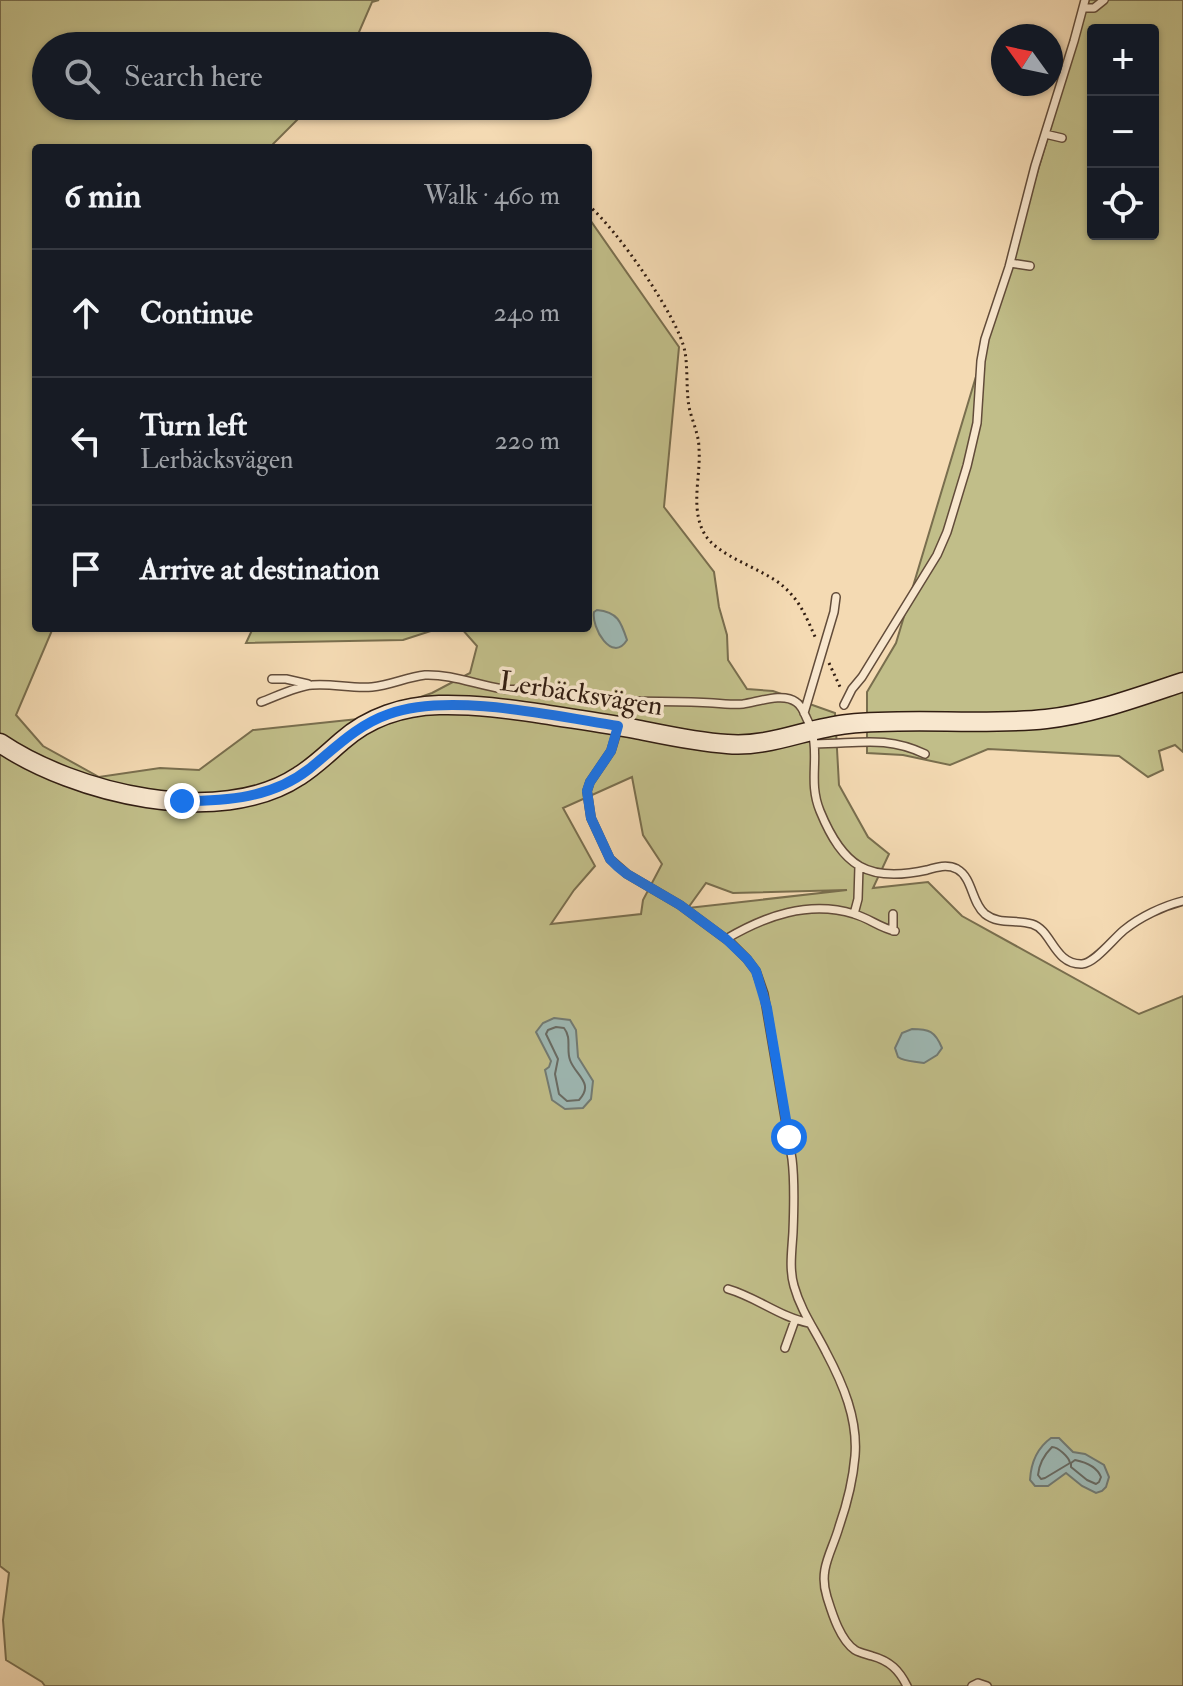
<!DOCTYPE html>
<meta charset="utf-8">
<style>
body{margin:0;font-family:"IM FELL Double Pica",serif;background:#20242c;color:#f1f3f6}
.controls{position:absolute;right:24px;top:24px;display:grid;overflow:hidden;border-radius:8px;box-shadow:0 2px 6px #0004}
.controls button{width:72px;height:72px;display:grid;place-items:center;padding:0;border:0;border-bottom:2px solid #363941;background:#171b24;color:#f1f3f6;font:40px sans-serif}
.compass{position:absolute;left:991px;top:24px;width:72px;height:72px;border-radius:50%;background:#171b24;box-shadow:0 2px 6px #0004;rotate:303deg}
.stop{position:absolute;width:24px;height:24px;margin:-18px;border:6px solid #1a73e8;border-radius:50%;background:#fff}
.stop.end{background:#1a73e8;border-color:#fff;box-shadow:0 2px 8px #0008}
.list{margin:0;padding:0;list-style:none}
h2{display:flex;justify-content:space-between;align-items:center;height:104px;margin:0;padding:0 32px;font-size:34px}
h2 small{font-size:26px;font-weight:400;color:#9ea1a6}
.list li{display:grid;grid-template-columns:52px 1fr auto;gap:24px;align-items:center;box-sizing:border-box;height:128px;padding:0 32px;border-top:2px solid #363941}
.list b{display:block;font-size:30px;white-space:nowrap}
.list p{margin:0;font-size:26px;white-space:nowrap;color:#9ea1a6}
.list em{font-size:26px;font-style:normal;color:#9ea1a6}
.icon{flex:none;width:44px;height:44px;fill:none;stroke:currentColor;stroke-width:2;stroke-linecap:round;stroke-linejoin:round}
.map{position:relative;flex:none;width:1183px;height:1686px;overflow:hidden}
.search{position:absolute;background:#171b24;box-shadow:0 2px 6px #0004;left:32px;top:32px;width:560px;height:88px;display:flex;align-items:center;gap:20px;box-sizing:border-box;padding:0 28px;border-radius:44px;color:#9ea1a6;font-size:30px}
.panel{position:absolute;background:#171b24;box-shadow:0 2px 6px #0004;left:32px;top:144px;width:560px;height:488px;border-radius:8px}
.map>svg:first-child{display:block}
.green{fill:#c1be89;stroke:#796e4e;stroke-width:2;fill-rule:evenodd}
.water{fill:#9eb9b5;stroke:#727b74;stroke-width:2}
.lines{fill:none;stroke-linecap:round;stroke-linejoin:round}
.shore{stroke:#686b64;stroke-width:2}
.lane-casing{stroke:#624c3a;stroke-width:10}
.secondary-casing{stroke:#311d12;stroke-width:21}
.path{stroke:#311d12;stroke-width:3;stroke-dasharray:2 4;stroke-linecap:butt}
.lane{stroke:#f8e7ce;stroke-width:7}
.secondary{stroke:#f8e7ce;stroke-width:18}
.route{stroke:#1a73e8;stroke-width:10}
.labels{text-anchor:middle;dominant-baseline:central;stroke-width:7;stroke-linejoin:round;paint-order:stroke}
.street-label{font-size:28px;fill:#311d12;stroke:#f8e7ce}
</style>
<div class="map">
<svg width="1183" height="1686" viewBox="0 0 1183 1686">
<rect width="100%" height="100%" fill="#f4dab3"/>
<filter id="stains"><feTurbulence type="fractalNoise" baseFrequency=".0025" numOctaves="4"/><feColorMatrix values="0 0 0 0 .2 0 0 0 0 .09 0 0 0 0 .02 0 0 0 .5 -.17"/></filter>
<radialGradient id="worn" r=".72"><stop offset=".6" stop-color="#630" stop-opacity="0"/><stop offset="1" stop-color="#630" stop-opacity=".3"/></radialGradient>
<!-- green -->
<path class="green" d="M0,0H379L372,2L353,46H46V106H311L273,144L271,148H36V628H53L16,715L43,746L99,777L160,768L199,770L253,730L358,719L432,693L470,673L477,646L461,628H588V217L679,347L664,507L714,572L719,607L727,635L728,660L747,689L773,691L835,713L839,785L868,837L889,854L873,888L928,882L962,916L1139,1014L1183,996V1686H45L42,1682L6,1660L3,1620L9,1573L0,1566ZM632,777L643,835L662,864L643,900L641,914L551,924L574,890L595,866L563,808ZM706,883L733,893L847,890L688,908Z
M1089,0H1183V752L1175,745L1159,751L1163,770L1148,777L1119,756L988,749L950,765L903,755L867,753V692L896,643ZM1093,30H1153V234H1093Z
M253,628H440L403,640L246,643Z"/>
<!-- water -->
<path class="water" d="M597,610C618,612 621,622 627,640C612,664 591,627 594,612Z
M554,1018L570,1020L576,1030L578,1057L593,1081L591,1099L583,1108L565,1109L552,1100L545,1070L549,1067L551,1061L536,1032L543,1023Z
M912,1029C929,1029 935,1031 942,1048L937,1055L924,1063C914,1061 905,1062 898,1057L895,1048L902,1033Z
M1051,1438H1059L1073,1452L1085,1454L1104,1465L1109,1477L1106,1487L1102,1491L1096,1493L1082,1486L1066,1473L1048,1486H1035L1030,1480C1031,1462 1037,1448 1051,1438Z"/>
<g class="lines">
<!-- shore -->
<path class="shore" d="M556,1027L564,1028C572,1038 566,1049 570,1060C575,1075 595,1083 579,1100L567,1101L559,1094L555,1074L558,1059L546,1034L548,1030Z
M1052,1447C1058,1447 1069,1457 1070,1463L1045,1478L1041,1479L1038,1475C1039,1464 1044,1455 1052,1447Z
M1075,1460C1085,1462 1097,1467 1101,1477L1099,1482L1096,1484L1087,1480L1071,1467V1463Z"/>
<!-- lane casing -->
<g class="lane-casing">
<path id="lane" d="M1083,8H1094L1104,0
M1045,134L1062,138
M1010,263L1030,266
M272,679H286L308,684
M261,702C275,697 297,686 312,685C332,683 352,689 372,687C391,685 407,677 425,675C451,674 477,685 503,689C519,691 535,687 551,689C567,690 582,697 598,699C637,703 675,700 713,703C723,704 733,705 743,704C758,702 783,692 796,702C801,705 804,712 806,717C824,751 806,777 820,811C843,867 868,883 927,870C937,867 947,864 957,869C973,878 971,902 985,914C999,925 1016,919 1032,924C1052,930 1054,965 1082,964C1095,963 1113,939 1124,930C1140,917 1163,906 1183,901
M844,705L852,689L862,677L937,555L947,532L967,466L977,423L981,361L985,339L1009,267L1035,166L1074,41L1085,0
M804,713L834,612L836,597
M618,728L611,751L590,782L587,791L591,818L610,859L627,874L680,905L730,942L747,959L756,971L764,994L792,1159C795,1183 794,1207 793,1232C792,1250 789,1269 794,1286C801,1311 815,1330 826,1352C843,1384 858,1419 855,1456C853,1480 847,1504 839,1527C832,1552 818,1569 827,1597C832,1613 840,1640 855,1650C860,1653 866,1654 872,1656C890,1661 899,1670 907,1686
M815,744C857,744 885,735 925,754
M854,914L858,899L859,866
M893,931V914
M726,939C765,916 809,900 854,914C869,918 880,928 895,931
M728,1289C756,1297 780,1317 809,1323
M785,1348L795,1320
M972,1686L978,1683L987,1686"/>
</g>
<!-- secondary casing -->
<g class="secondary-casing">
<path id="secondary" d="M0,743C74,793 219,829 299,776C315,766 328,753 342,741C369,717 404,706 439,705C474,704 509,709 543,714C574,719 605,723 635,729C665,735 696,742 727,744C769,748 807,728 848,724C914,717 980,726 1046,719C1092,714 1138,697 1183,682"/>
</g>
<!-- path -->
<path class="path" d="M588,205C616,228 679,318 685,352C688,370 686,389 689,407C692,421 699,434 699,449C701,476 690,507 704,533C717,557 763,568 784,587C801,602 807,619 816,639
M829,663L841,689"/>
<!-- lane -->
<use href="#lane" class="lane"/>
<!-- secondary -->
<use href="#secondary" class="secondary"/>
</g>
<g class="lines">
<!-- route -->
<path class="route" d="M182,801C227,801 272,798 309,769C335,748 357,725 389,714C449,692 555,716 618,726L611,751L590,782L587,791L591,818L610,859L617,866L627,874L680,905L726,939L747,959L756,971L767,1008L789,1137"/>
</g>
<g class="labels">
<!-- street labels -->
<g class="street-label">
<text transform="translate(581 694) rotate(9)">Lerbäcksvägen</text>
</g>
</g>
<rect width="100%" height="100%" filter="url(#stains)"/>
<rect width="100%" height="100%" fill="url(#worn)"/>
</svg>
<div class="controls">
<button>+</button>
<button>−</button>
<button><svg class="icon" aria-label="locate" viewBox="0 0 24 24"><circle cx="12" cy="12" r="6"/><path d="M12 2v4M12 18v4M2 12h4M18 12h4"/></svg></button>
</div>
<svg class="compass" viewBox="-18 -18 36 36"><path d="M0-13l5 13h-10z" fill="#e53935"/><path d="M0 13l5-13h-10z" fill="#9ea1a6"/></svg>
<div class="stop" style="left:789px;top:1137px"></div>
<div class="stop end" style="left:182px;top:801px"></div>
<div class="search"><svg class="icon" aria-label="search" viewBox="0 0 24 24"><circle cx="10" cy="10" r="6"/><path d="M15 15l6 6"/></svg>Search here</div>
<section class="panel">
<h2>6 min<small>Walk · 460 m</small></h2>
<ul class="list">
<li><svg class="icon" aria-label="ahead" viewBox="0 0 24 24"><path d="M12 20V5M6 11l6-6 6 6"/></svg><div><b>Continue</b></div><em>240 m</em></li>
<li><svg class="icon" aria-label="left" viewBox="0 0 24 24"><path d="M17 20v-9H6M10 6l-5 5 5 5"/></svg><div><b>Turn left</b><p>Lerbäcksvägen</p></div><em>220 m</em></li>
<li><svg class="icon" aria-label="arrive" viewBox="0 0 24 24"><path d="M6 21V4h12l-3 4 3 4H6"/></svg><div><b>Arrive at destination</b></div></li>
</ul>
</section>
</div>
